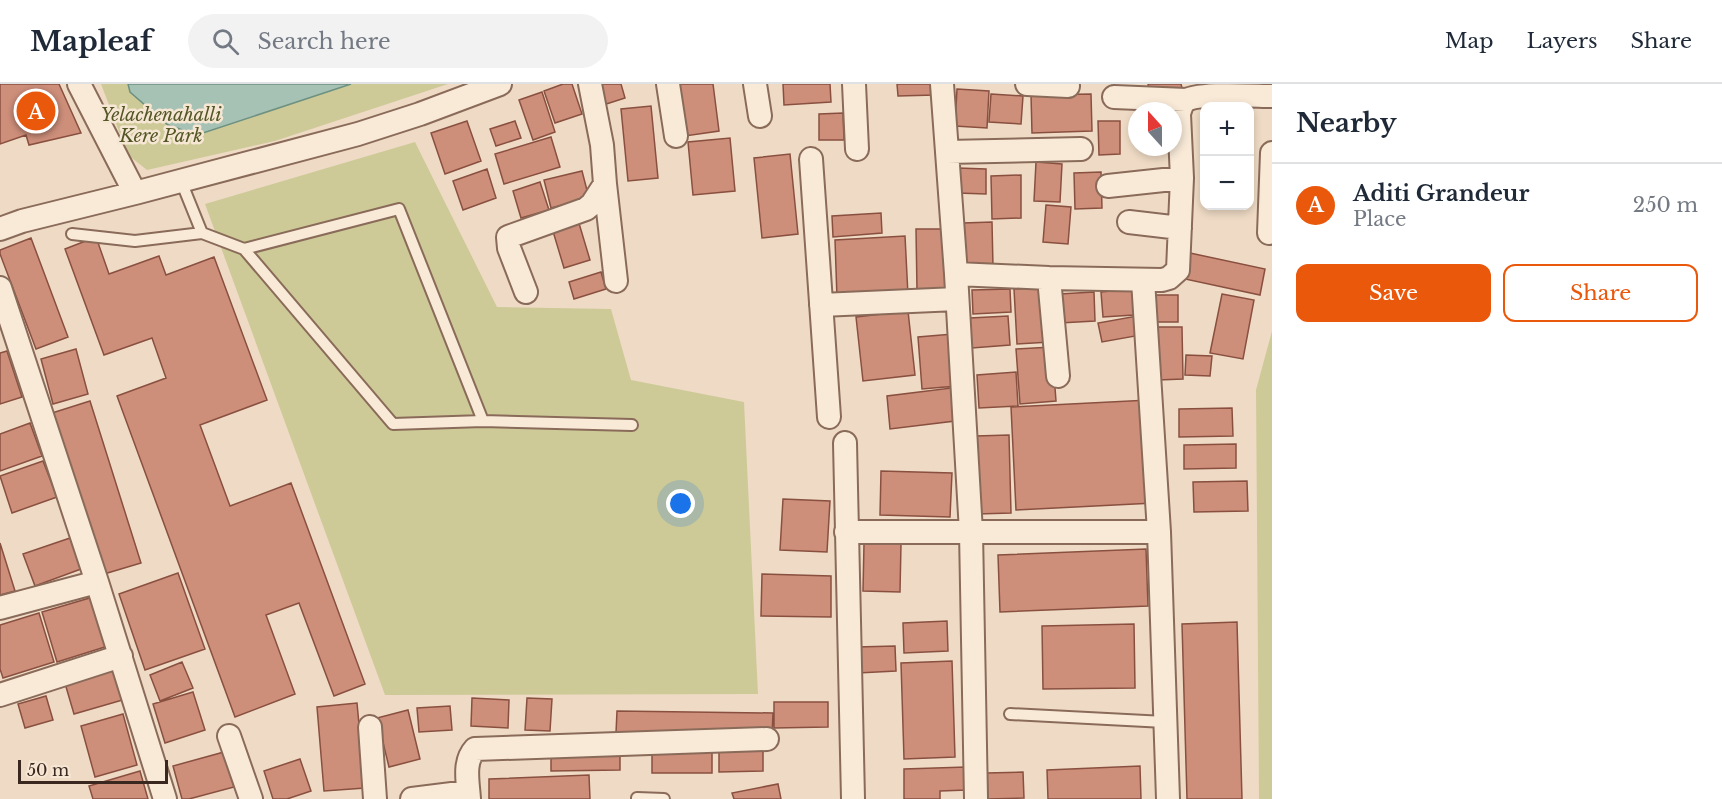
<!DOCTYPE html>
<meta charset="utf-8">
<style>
body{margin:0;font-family:"Libre Baskerville",serif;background:#f2f2f3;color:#1f2937}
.controls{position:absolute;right:18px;top:18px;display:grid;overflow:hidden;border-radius:12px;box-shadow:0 3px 9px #0003}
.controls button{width:54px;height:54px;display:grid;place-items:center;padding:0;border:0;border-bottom:2px solid #e0e1e3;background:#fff;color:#1f2937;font:30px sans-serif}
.compass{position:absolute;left:1128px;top:18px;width:54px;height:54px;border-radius:50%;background:#fff;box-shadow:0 3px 9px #0003;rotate:339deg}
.scale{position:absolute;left:18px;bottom:15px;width:150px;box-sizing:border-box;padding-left:6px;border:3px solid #3a271f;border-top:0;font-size:16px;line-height:21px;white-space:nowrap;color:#3a271f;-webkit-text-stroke:4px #f6e6d4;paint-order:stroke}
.you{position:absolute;left:681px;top:420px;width:21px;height:21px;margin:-15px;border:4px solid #fff;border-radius:50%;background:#1a73e8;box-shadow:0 0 0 9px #1a73e833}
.badge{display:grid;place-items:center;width:39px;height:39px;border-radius:50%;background:#ea580c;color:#fff;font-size:20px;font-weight:700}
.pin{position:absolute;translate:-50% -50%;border:3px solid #fff;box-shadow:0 2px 6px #0006}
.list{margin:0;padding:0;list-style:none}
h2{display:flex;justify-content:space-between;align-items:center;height:78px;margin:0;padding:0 24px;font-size:26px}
h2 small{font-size:20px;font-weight:400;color:#747a83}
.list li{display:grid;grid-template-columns:39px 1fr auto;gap:18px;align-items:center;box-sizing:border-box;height:84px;padding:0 24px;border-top:2px solid #e0e1e3}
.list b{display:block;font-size:22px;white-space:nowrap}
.list p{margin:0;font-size:20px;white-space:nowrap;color:#747a83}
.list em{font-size:20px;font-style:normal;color:#747a83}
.actions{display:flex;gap:12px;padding:18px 24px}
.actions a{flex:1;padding:14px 0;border:2px solid #ea580c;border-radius:12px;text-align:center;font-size:21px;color:#ea580c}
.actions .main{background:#ea580c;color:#fff}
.icon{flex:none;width:33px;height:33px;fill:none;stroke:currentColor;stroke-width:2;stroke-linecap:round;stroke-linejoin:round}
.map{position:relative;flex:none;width:1272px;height:715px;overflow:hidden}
header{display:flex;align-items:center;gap:36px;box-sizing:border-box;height:84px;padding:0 30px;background:#fff;border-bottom:2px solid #e0e1e3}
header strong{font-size:28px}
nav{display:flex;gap:33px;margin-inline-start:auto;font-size:21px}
.search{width:420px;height:54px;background:#f2f2f3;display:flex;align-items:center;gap:15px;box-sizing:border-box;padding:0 21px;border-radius:33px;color:#747a83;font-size:22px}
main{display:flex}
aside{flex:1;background:#fff}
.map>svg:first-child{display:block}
.green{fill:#cdca98}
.water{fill:#a6c2b5;stroke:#6d9181;stroke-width:1.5}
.building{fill:#cd8e7a;stroke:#895040;stroke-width:1.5}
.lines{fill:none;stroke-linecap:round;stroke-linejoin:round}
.lane-casing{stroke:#8a6b5a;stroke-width:14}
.street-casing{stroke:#8a6b5a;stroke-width:26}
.lane{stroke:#f9ead8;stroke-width:10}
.street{stroke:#f9ead8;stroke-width:22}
.labels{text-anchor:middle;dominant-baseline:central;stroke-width:5;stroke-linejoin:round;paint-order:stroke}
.park-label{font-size:18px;font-style:italic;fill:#535625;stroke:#f6e6d4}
</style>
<header>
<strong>Mapleaf</strong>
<div class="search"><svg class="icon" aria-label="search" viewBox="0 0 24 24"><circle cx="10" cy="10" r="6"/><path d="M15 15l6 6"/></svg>Search here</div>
<nav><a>Map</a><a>Layers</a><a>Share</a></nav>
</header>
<main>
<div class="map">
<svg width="1272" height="715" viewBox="0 0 1272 715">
<rect width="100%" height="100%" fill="#efdbc5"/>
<!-- green -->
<path class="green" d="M101,0H448L275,57L147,86L128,71Z
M415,58L497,223L611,225L631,296L744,318L758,610L385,611L205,120Z
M1272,247V715H1259L1256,306Z"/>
<!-- water -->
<path class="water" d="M128,0H351L197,51L168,41L130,8Z"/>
<!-- building -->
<path class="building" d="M0,0H59L81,49L29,61L26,51L0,60Z
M563,0H572L582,30L555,39L544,7Z
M595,0H621L625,14L597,23Z
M679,0H713L719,47L685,52Z
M783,0H830L831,18L784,21Z
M897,0H934L935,11L898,12Z
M1148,0H1181L1182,4L1150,10Z
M957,5L989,7L987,44L955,42Z
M542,8L555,48L533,56L519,16Z
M991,10L1023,12L1021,40L989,38Z
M1091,10L1092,47L1032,49L1031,11Z
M651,22L658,94L628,97L621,25Z
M843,29L844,56H819V30Z
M467,37L481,77L445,90L431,49Z
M515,37L521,54L496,62L490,45Z
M1098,37H1120V70L1099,71Z
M551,53L560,83L504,100L495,70Z
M730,54L735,107L693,111L688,58Z
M790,70L798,150L762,154L754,74Z
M1036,78L1062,80L1060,118L1034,117Z
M958,84L986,85V110L957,109Z
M487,85L496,114L463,126L453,97Z
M582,87L589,114L551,124L544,96Z
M1101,88L1102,124L1075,125L1074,89Z
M1021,91V134L992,135L991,92Z
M540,98L549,126L521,134L513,107Z
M1046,121L1071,123L1068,160L1043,158Z
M881,129L882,149L833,153L832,132Z
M578,136L590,176L564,184L552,144Z
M992,138L993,183L964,184L963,139Z
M916,145H951V207H917Z
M905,152L908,211L837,214L835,156Z
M96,153L109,190L159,172L166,191L214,173L267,316L200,341L230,422L291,399L365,600L334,612L299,519L266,531L295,610L235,633L117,312L166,294L152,254L104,271L65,165Z
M31,154L68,253L36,265L0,170V166Z
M1190,169L1265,185L1260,211L1185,195Z
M601,188L606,205L574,215L569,198Z
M1047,203L1050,258L1017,260L1014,205Z
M1010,205L1011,228L973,230L972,206Z
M1132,205L1134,231L1103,233L1101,208Z
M1094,208L1095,237L1060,239L1059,210Z
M1222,210L1254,216L1243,275L1210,269Z
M1152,211H1178V238H1152Z
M908,227L915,291L863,297L856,233Z
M1008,232L1010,261L972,264L970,234Z
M1137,232L1141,251L1102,258L1098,239Z
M1157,243H1182L1183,295L1158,296Z
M953,250L957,302L922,305L918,253Z
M1052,263L1056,317L1020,320L1016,265Z
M76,265L88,310L53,320L41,275Z
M7,267L22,313L0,320V269Z
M1186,271L1212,272L1210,292L1185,291Z
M1016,288L1018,322L979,324L977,291Z
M951,304L955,337L890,345L887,312Z
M1149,316L1154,419L1016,426L1011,323Z
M90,317L141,479L104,490L52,329Z
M1232,324L1233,352L1179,353V325Z
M30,339L42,372L0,387V350Z
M1009,351L1011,429L977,430L976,352Z
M1236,360V384L1184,385V361Z
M43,377L57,413L12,429L0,392Z
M881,387L952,389L950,433L880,431Z
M1247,397L1248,427L1194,428L1193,398Z
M783,415L830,417L827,468L780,466Z
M70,454L81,485L35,502L23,470Z
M0,459L15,507L0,511Z
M864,460H901L900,508L863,507Z
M1146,465L1148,522L1000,528L998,471Z
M178,489L205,565L145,586L119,510Z
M762,490L831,492V533L761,532Z
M93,513L108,562L57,578L42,528Z
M39,529L54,578L3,594L0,585V541Z
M947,537L948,567L904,569L903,539Z
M1237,538L1242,715H1187L1182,540Z
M1134,540L1135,604L1043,605L1042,542Z
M895,562L896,587L858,589L857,563Z
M952,577L955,673L904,675L901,579Z
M182,578L193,604L160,617L150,591Z
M116,581L126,615L74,630L64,596Z
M193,608L205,646L165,659L153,620Z
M46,612L53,636L25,644L18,620Z
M472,614L509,616L508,644L471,642Z
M527,614L552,615L550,647L525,646Z
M774,618H828V643L774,644Z
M357,619L365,704L324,707L317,623Z
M450,622L452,646L419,648L417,624Z
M408,626L420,675L389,683L377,634Z
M617,627L773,629L772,652L616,649Z
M123,630L137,681L95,693L81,642Z
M763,662V687L719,688V663Z
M652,663L712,664V689H652Z
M551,666H620V686L551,687Z
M224,668L234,703L189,715H182L173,682Z
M300,675L311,707L287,715H273L264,687Z
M1140,682L1141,715H1048L1047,686Z
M966,683L967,706L940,707V715H904V685Z
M140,687L148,715H93L89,702Z
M1023,688L1024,714L988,715L987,689Z
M589,691L590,715H489V695Z
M778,700L781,715H734L732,709Z"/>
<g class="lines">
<!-- lane casing -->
<g class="lane-casing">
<path id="lane" d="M181,97L202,149L244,165L393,340L483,337L632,341
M72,150L135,157L202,149
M244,165L399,125L483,337
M1010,630L1165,638
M637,714L664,715"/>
</g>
<!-- street casing -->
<g class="street-casing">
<path id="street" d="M79,0L135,109L358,50L420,30L500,0
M668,0L676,52
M755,0L760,32
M854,0L857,65
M942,0L956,190L1049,194L1162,196L1169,194L1178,186L1182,94L1179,30C1180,26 1182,20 1185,17C1197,8 1255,12 1272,12
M1027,0L1068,2
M1114,13L1186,16
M947,68L1081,65
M811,75L829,333
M605,100L616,197
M1108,102L1182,94
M1129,138L1180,144
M0,145L22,137L135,109
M1269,149L1272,69
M956,190L971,448L976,715
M1049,194L1058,292
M1143,196L1159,448L1168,715
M0,204L97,498L165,715
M526,208L509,164L508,153L586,125L592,120L605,100L602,61L590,0
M821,221L957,215
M845,359L853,715
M846,448H1159
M0,524L97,498
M0,611L121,572
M370,643L375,715
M229,652L251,715
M412,715L468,708
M469,715C468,698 463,678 475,665L767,655"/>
</g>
<!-- lane -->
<use href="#lane" class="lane"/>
<!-- street -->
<use href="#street" class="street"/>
</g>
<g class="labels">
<!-- park labels -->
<g class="park-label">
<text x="161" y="31">Yelachenahalli<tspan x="161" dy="21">Kere Park</tspan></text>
</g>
</g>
</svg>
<div class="controls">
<button>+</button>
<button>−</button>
</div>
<svg class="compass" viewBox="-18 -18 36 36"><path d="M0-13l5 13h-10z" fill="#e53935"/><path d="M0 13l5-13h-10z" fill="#747a83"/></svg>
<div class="scale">50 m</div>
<div class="you"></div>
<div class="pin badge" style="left:36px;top:27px">A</div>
</div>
<aside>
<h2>Nearby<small></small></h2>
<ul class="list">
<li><span class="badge">A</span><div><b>Aditi Grandeur</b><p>Place</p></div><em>250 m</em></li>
</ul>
<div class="actions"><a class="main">Save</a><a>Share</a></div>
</aside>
</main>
